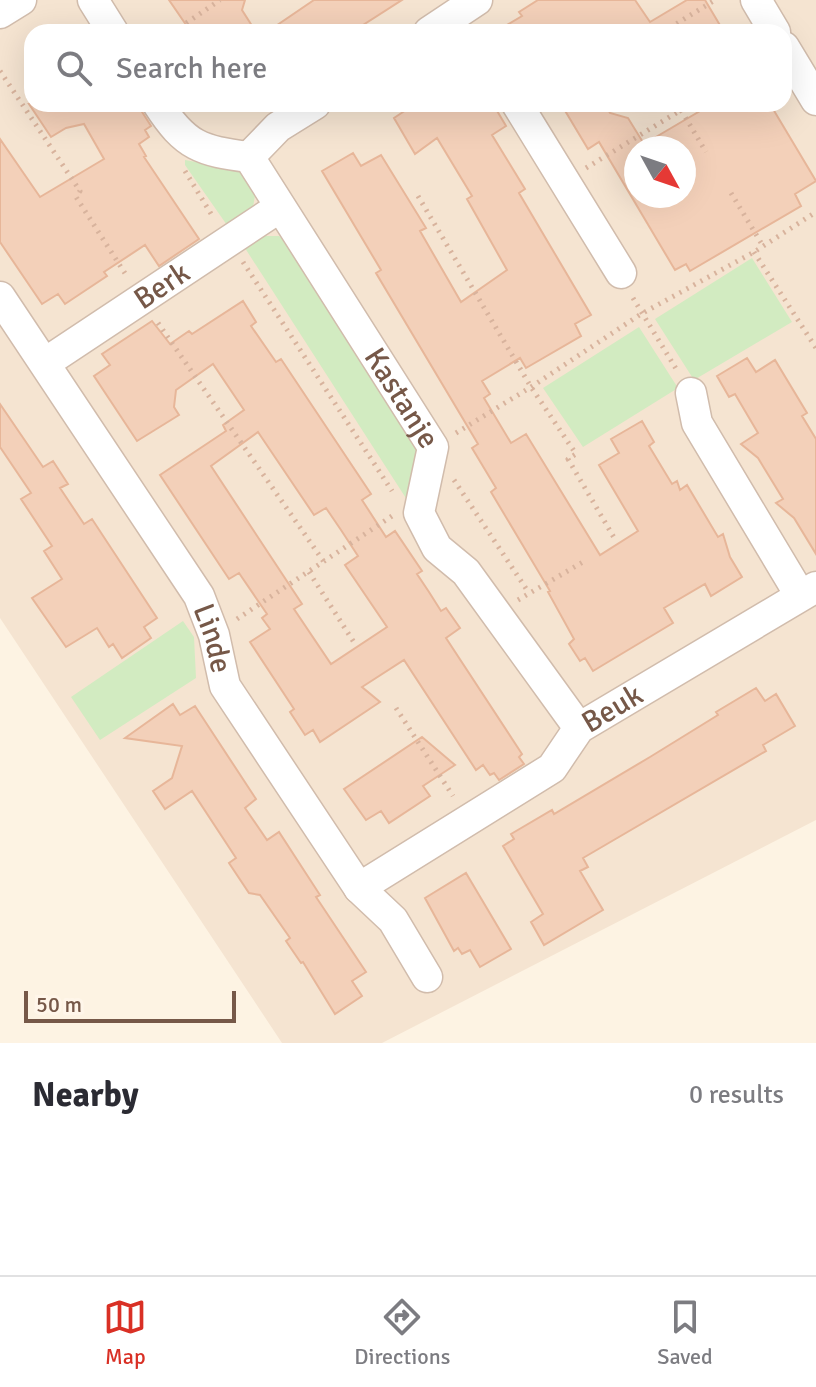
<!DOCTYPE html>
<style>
body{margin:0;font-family:Signika,sans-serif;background:#f2f2f3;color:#2b2b33}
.compass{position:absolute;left:624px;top:136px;width:72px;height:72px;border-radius:50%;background:#fff;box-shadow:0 8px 32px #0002;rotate:130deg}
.scale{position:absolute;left:24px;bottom:20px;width:212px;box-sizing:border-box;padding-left:8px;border:4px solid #765848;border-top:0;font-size:22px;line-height:28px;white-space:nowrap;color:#765848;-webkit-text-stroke:6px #fff6ea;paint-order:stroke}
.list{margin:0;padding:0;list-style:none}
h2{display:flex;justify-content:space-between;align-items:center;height:104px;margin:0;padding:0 32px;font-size:34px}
h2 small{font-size:26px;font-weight:400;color:#7c7c81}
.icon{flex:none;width:44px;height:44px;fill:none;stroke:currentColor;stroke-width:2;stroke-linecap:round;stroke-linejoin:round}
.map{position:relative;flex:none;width:816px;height:1043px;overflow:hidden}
.search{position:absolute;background:#fff;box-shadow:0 8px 32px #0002;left:24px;right:24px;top:24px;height:88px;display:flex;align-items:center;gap:20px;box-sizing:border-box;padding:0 28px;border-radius:24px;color:#7c7c81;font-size:30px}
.sheet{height:232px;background:#fff}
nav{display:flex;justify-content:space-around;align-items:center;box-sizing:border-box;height:112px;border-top:2px solid #e1e1e2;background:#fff;font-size:22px;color:#7c7c81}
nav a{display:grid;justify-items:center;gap:4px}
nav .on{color:#d93025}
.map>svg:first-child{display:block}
.residential{fill:#f5e4d1;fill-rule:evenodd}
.green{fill:#d2ebc1}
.building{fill:#f3d0b9;stroke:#e7b699;stroke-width:2;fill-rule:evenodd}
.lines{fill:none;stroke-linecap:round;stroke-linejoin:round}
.minor-casing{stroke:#d1bcac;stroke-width:33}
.path{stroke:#d8b39d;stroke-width:5;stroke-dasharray:2 6;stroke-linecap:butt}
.minor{stroke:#fff;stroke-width:30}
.labels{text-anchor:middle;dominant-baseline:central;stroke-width:6;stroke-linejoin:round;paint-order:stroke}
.street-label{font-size:30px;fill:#765848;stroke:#fff6ea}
</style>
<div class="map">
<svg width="816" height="1043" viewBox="0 0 816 1043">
<rect width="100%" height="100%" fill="#fdf3e3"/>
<!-- residential -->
<path class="residential" d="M0,0H816V820L382,1043H282L0,618ZM32,32H784V104H32ZM636,148H684V196H636Z"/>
<!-- green -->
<path class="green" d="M185,160L241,170L256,190L253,207L229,228L185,165Z
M264,236H279L289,244L416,444L419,459L411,506L243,245Z
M752,258L792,322L694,380L655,319Z
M639,327L678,388L583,447L543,388Z
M183,621L194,637L196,678L100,740L71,697Z"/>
<!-- building -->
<path class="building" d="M169,0H245L242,10L256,32H191Z
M314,0H402L352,32H267Z
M538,0H635L650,22L687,0H705L724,32H495L522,16L519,12Z
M29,104H137L151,126L145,130L149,137L139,144L146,156L144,157L199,239L159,266L145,245L104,272L107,276L65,304L58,294L42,304L0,242V139L40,197L104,159L84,124L66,128L51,137Z
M415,104H493L506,126L492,135L525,189L519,193L591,315L575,324L581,336L526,368L520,358L482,381L490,394L484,398L511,443L526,434L600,555L638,531L599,465L619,453L611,439L642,421L654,442L649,446L672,484L677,481L680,490L687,485L718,537L723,534L730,557L742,577L711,596L705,584L664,608L673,623L593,671L585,658L580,661L569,644L574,639L548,592L550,591L491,492L496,488L472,448L478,444L376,273L381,270L322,171L353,153L361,166L381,155L426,228L420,231L461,302L507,270L467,199L472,196L437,138L415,154L394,118Z
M561,104H605L610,113L628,118L644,144L712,104H770L816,181L795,194L801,206L690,271L686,264L675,270L599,142L588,149ZM636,148H684V196H636Z
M243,301L256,322L251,326L276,362L281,359L371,494L362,500L386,537L395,531L422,571L417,574L429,592L441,611L446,608L460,628L446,638L522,754L519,757L524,764L499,780L494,773L490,775L483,765L476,770L404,660L362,687L380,702L320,742L313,730L305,735L290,712L294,709L250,642L270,629L262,618L267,614L239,573L229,579L160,475L226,431L223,425L244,410L213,364L176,390L174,407L179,415L137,441L94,376L110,365L102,354L152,321L170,344L189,331L192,334ZM258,432L314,515L326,508L341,530L358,556L345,565L387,627L331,664L294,609L302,604L211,466Z
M747,358L756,372L775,360L807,413L802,416L816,439V554L794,518L776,503L783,499L758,458L741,444L758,433L735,394L729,397L717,376Z
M0,404L43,467L53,461L68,484L60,488L84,524L92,519L157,618L144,627L151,638L122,658L113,644L109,647L97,628L66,647L32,598L62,579L44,551L52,546L21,499L31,493L0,447Z
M756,688L765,701L776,694L795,726L763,745L766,751L583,858L588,867L580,871L603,910L544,945L531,922L543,914L503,846L514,839L511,834L552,810L554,814L650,757L718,715L716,712Z
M173,704L180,715L195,706L256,799L245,808L267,840L279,832L320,895L316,897L366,972L352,981L362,996L335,1014L303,962L301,963L286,941L290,938L260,895L249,893L229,863L236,858L192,791L165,809L153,791L172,778L182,746L125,738Z
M422,737L455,765L423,786L430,796L389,823L381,811L366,820L344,789Z
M466,873L511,949L480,967L470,950L462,954L458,948L454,951L425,898Z"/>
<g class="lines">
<!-- minor casing -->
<g class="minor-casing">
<g id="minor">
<path d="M93,0L113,32"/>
<path d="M756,0L775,32"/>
<path d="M0,13L21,0"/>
<path d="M429,32L477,0"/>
<path d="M784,47L816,100"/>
<path id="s1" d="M158,104C185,146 201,151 249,157L433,447L419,513L437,548L466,572L579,728"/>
<path d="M517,104L621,273"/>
<path d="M249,157L278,127L315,104"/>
<path id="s2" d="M0,297L199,596L214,635L225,686L359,888L393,920L427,977"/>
<path id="s3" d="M45,363L280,207"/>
<path d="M691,393L697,423L800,595"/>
<path id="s4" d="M359,888L552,768L579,728L816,587"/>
</g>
</g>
<!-- path -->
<path class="path" d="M173,32L220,0
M663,32L715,0
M0,71L80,191L76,197L128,278
M586,168L681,110L706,152
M185,171L213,217
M731,193L763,246
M418,196L531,387L576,454L568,459L616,541
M754,252L816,348
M243,262L392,491
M633,298L678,372
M158,323L324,562
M456,433L531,387L641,314L754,252L816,212
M454,480L529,593
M309,572L355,644
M518,600L583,562
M237,619L392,516
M396,708L453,796"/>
<!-- minor -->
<use href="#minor" class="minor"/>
</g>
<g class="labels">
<!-- street labels -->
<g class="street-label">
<text stroke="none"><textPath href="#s3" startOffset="140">Berk</textPath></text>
<text stroke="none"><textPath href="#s1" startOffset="396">Kastanje</textPath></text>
<text stroke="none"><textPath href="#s2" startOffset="404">Linde</textPath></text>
<text stroke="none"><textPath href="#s4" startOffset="314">Beuk</textPath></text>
</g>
</g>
</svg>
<svg class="compass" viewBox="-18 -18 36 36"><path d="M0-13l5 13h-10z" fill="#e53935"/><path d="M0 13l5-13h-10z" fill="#7c7c81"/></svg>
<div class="scale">50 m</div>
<div class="search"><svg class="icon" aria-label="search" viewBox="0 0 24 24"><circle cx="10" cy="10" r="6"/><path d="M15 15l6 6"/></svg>Search here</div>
</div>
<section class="sheet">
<h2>Nearby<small>0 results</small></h2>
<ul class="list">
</ul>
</section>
<nav>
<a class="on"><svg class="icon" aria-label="map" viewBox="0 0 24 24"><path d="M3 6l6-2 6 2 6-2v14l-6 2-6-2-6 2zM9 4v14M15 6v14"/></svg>Map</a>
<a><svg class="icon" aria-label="directions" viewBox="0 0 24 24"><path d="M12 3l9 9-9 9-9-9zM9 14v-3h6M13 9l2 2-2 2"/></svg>Directions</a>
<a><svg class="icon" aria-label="saved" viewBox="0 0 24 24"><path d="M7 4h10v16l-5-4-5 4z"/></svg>Saved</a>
</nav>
